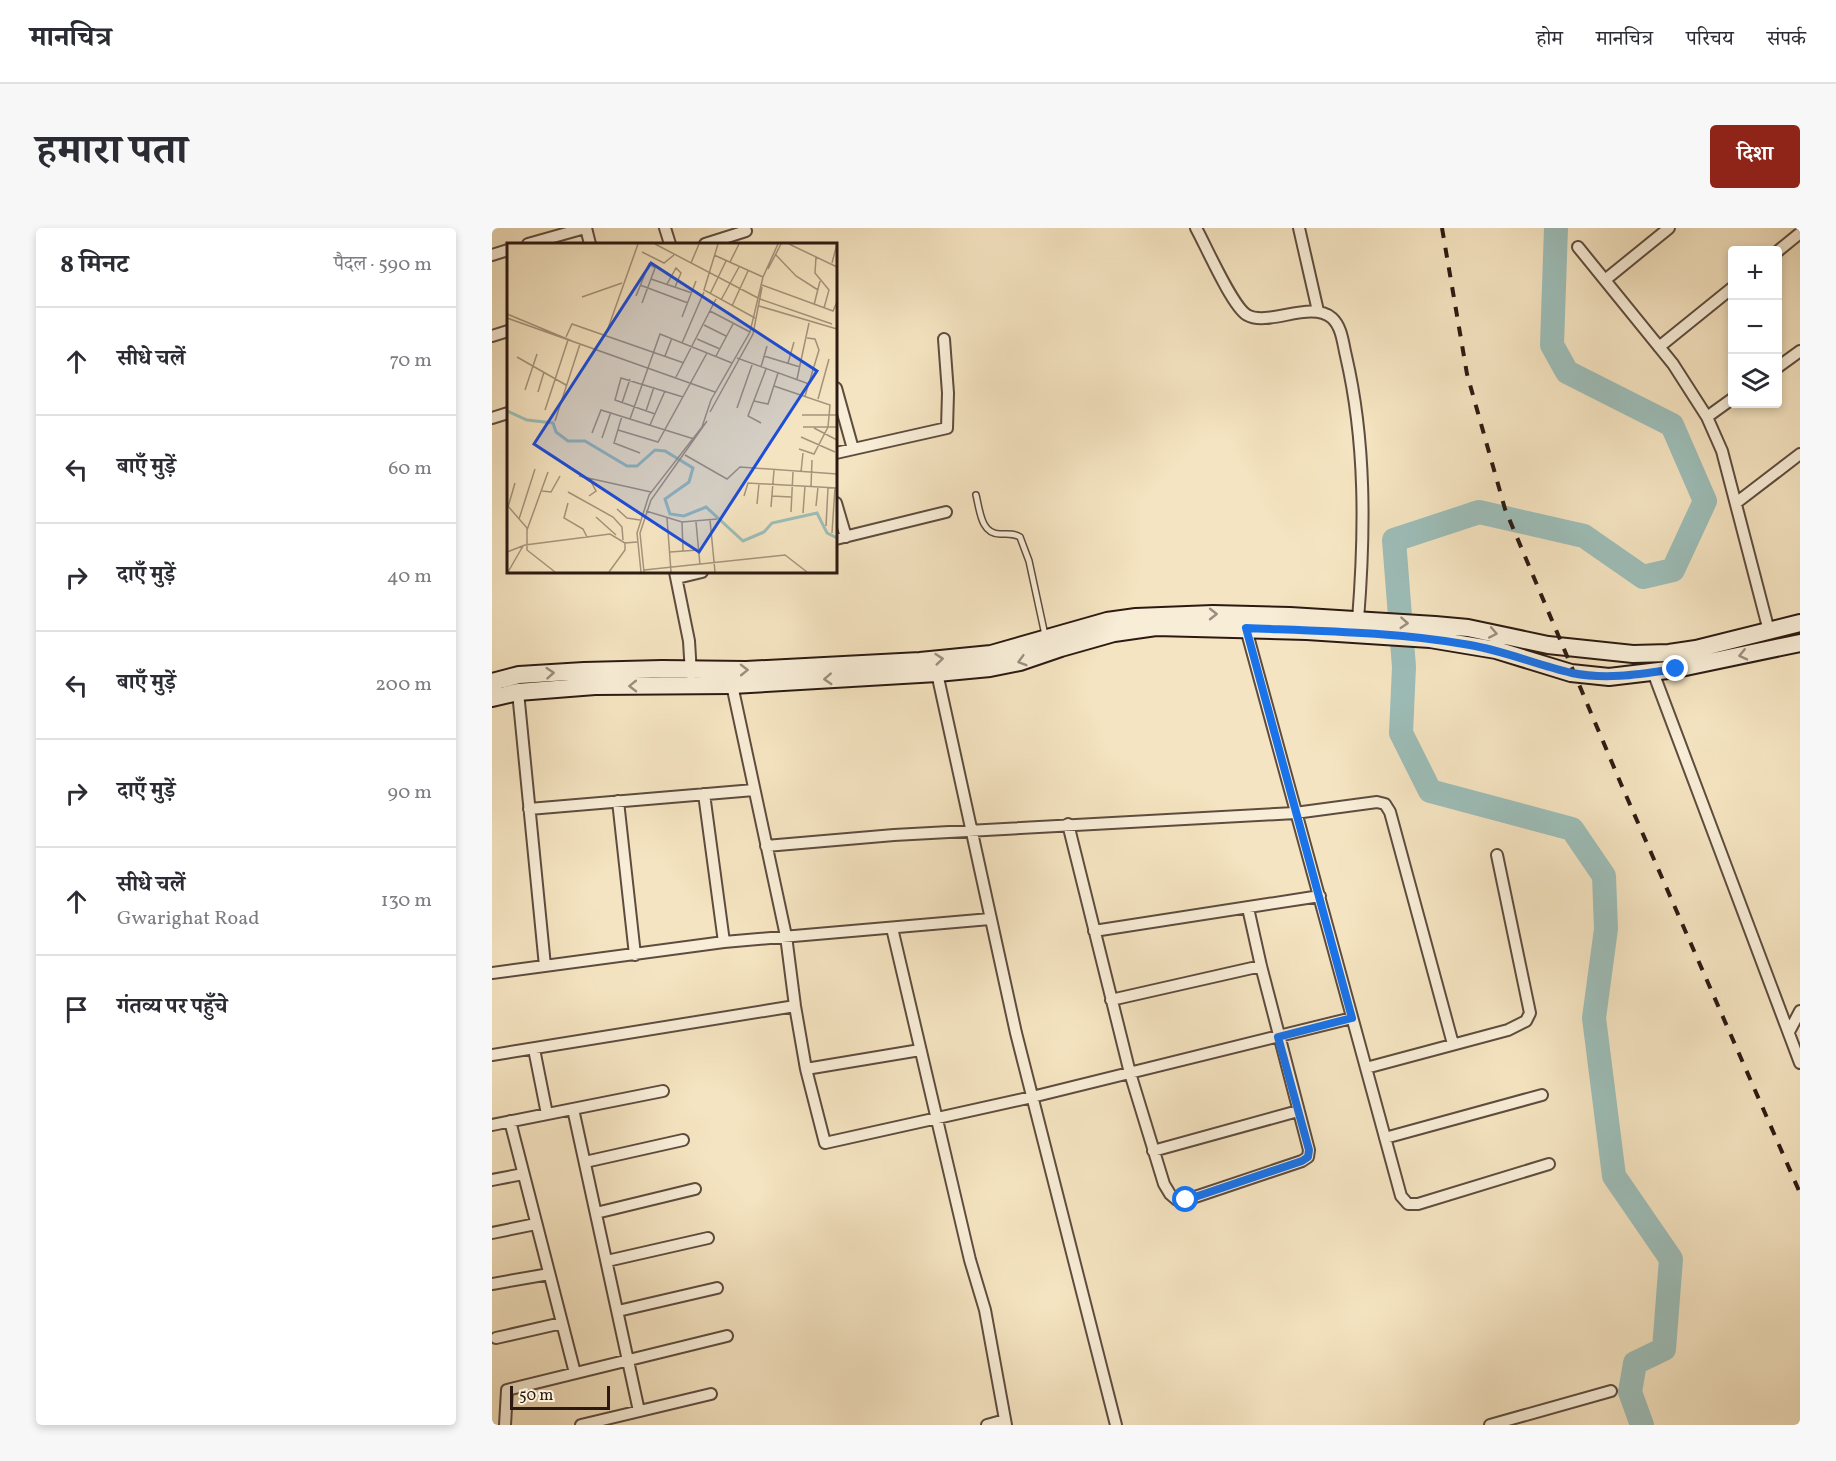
<!DOCTYPE html>
<html lang="hi">
<meta charset="utf-8">
<style>
body{margin:0;font-family:Vollkorn,"Noto Serif Devanagari",serif;background:#f7f7f7;color:#2b2b33}
.controls{position:absolute;right:18px;top:18px;display:grid;overflow:hidden;border-radius:6px;box-shadow:0 3px 9px #0003}
.controls button{width:54px;height:54px;display:grid;place-items:center;padding:0;border:0;border-bottom:2px solid #e1e1e2;background:#fff;color:#2b2b33;font:30px sans-serif}
.scale{position:absolute;left:18px;bottom:15px;width:100px;box-sizing:border-box;padding-left:6px;border:3px solid #2c1a12;border-top:0;font-size:16px;line-height:21px;white-space:nowrap;color:#2c1a12;-webkit-text-stroke:4px #f8edd7;paint-order:stroke}
.stop{position:absolute;width:18px;height:18px;margin:-14px;border:4px solid #1a73e8;border-radius:50%;background:#fff}
.stop.end{background:#1a73e8;border-color:#fff;box-shadow:0 2px 6px #0008}
.list{margin:0;padding:0;list-style:none}
h2{display:flex;justify-content:space-between;align-items:center;height:78px;margin:0;padding:0 24px;font-size:26px}
h2 small{font-size:20px;font-weight:400;color:#7c7c81}
.list li{display:grid;grid-template-columns:39px 1fr auto;gap:18px;align-items:center;box-sizing:border-box;height:108px;padding:0 24px;border-top:2px solid #e1e1e2}
.list b{display:block;font-size:22px;white-space:nowrap}
.list p{margin:0;font-size:20px;white-space:nowrap;color:#7c7c81}
.list em{font-size:20px;font-style:normal;color:#7c7c81}
.icon{flex:none;width:33px;height:33px;fill:none;stroke:currentColor;stroke-width:2;stroke-linecap:round;stroke-linejoin:round}
.map{position:relative;flex:none;width:1308px;height:1197px;overflow:hidden;border-radius:6px}
header{display:flex;align-items:center;gap:36px;box-sizing:border-box;height:84px;padding:0 30px;background:#fff;border-bottom:2px solid #e1e1e2}
header strong{font-size:28px}
nav{display:flex;gap:33px;margin-inline-start:auto;font-size:21px}
.intro{display:flex;align-items:center;justify-content:space-between;box-sizing:border-box;height:144px;padding:0 36px}
h1{margin:0;font-size:42px}
.button{padding:15px 27px;border-radius:6px;background:#8f2418;color:#fff;font-size:21px;font-weight:700}
main{display:flex;gap:36px;padding:0 36px}
aside{flex:1;background:#fff;border-radius:6px;box-shadow:0 3px 9px #0003}
.map>svg:first-child{display:block}
.lines{fill:none;stroke-linecap:round;stroke-linejoin:round}
.river{stroke:#9dbeb9;stroke-width:24}
.lane-casing{stroke:#5e4c3e;stroke-width:8}
.street-casing{stroke:#5e4c3e;stroke-width:14}
.secondary-casing{stroke:#2c1a12;stroke-width:20}
.lane{stroke:#f8edd7;stroke-width:5}
.street{stroke:#f8edd7;stroke-width:10}
.secondary{stroke:#f8edd7;stroke-width:16}
.rail{stroke:#2c1a12;stroke-width:4;stroke-dasharray:10 10;stroke-linecap:butt}
.oneway{stroke:#9c8e7e}
.route{stroke:#1a73e8;stroke-width:8}
.inset-river{fill:none;stroke:#9dbeb9;stroke-width:3}
.inset-road{fill:none;stroke:#a5937b;stroke-width:1.5}
.view{fill:#1d4ed8;fill-opacity:0.15;stroke:#1d4ed8;stroke-width:3}
.inset-edge{fill:none;stroke:#2c1a12;stroke-width:3}
</style>
<header>
<strong>मानचित्र</strong>
<nav><a>होम</a><a>मानचित्र</a><a>परिचय</a><a>संपर्क</a></nav>
</header>
<div class="intro"><h1>हमारा पता</h1><a class="button">दिशा</a></div>
<main>
<aside>
<h2>8 मिनट<small>पैदल · 590 m</small></h2>
<ul class="list">
<li><svg class="icon" aria-label="ahead" viewBox="0 0 24 24"><path d="M12 20V5M6 11l6-6 6 6"/></svg><div><b>सीधे चलें</b></div><em>70 m</em></li>
<li><svg class="icon" aria-label="left" viewBox="0 0 24 24"><path d="M17 20v-9H6M10 6l-5 5 5 5"/></svg><div><b>बाएँ मुड़ें</b></div><em>60 m</em></li>
<li><svg class="icon" aria-label="right" viewBox="0 0 24 24"><path d="M7 20v-9h11M14 6l5 5-5 5"/></svg><div><b>दाएँ मुड़ें</b></div><em>40 m</em></li>
<li><svg class="icon" aria-label="left" viewBox="0 0 24 24"><path d="M17 20v-9H6M10 6l-5 5 5 5"/></svg><div><b>बाएँ मुड़ें</b></div><em>200 m</em></li>
<li><svg class="icon" aria-label="right" viewBox="0 0 24 24"><path d="M7 20v-9h11M14 6l5 5-5 5"/></svg><div><b>दाएँ मुड़ें</b></div><em>90 m</em></li>
<li><svg class="icon" aria-label="ahead" viewBox="0 0 24 24"><path d="M12 20V5M6 11l6-6 6 6"/></svg><div><b>सीधे चलें</b><p>Gwarighat Road</p></div><em>130 m</em></li>
<li><svg class="icon" aria-label="arrive" viewBox="0 0 24 24"><path d="M6 21V4h12l-3 4 3 4H6"/></svg><div><b>गंतव्य पर पहुँचे</b></div></li>
</ul>
</aside>
<div class="map">
<svg width="1308" height="1197" viewBox="0 0 1308 1197">
<rect width="100%" height="100%" fill="#f5e4c1"/>
<filter id="stains"><feTurbulence type="fractalNoise" baseFrequency=".00333" numOctaves="4"/><feColorMatrix values="0 0 0 0 .2 0 0 0 0 .09 0 0 0 0 .02 0 0 0 .5 -.17"/></filter>
<radialGradient id="worn" r=".72"><stop offset=".6" stop-color="#630" stop-opacity="0"/><stop offset="1" stop-color="#630" stop-opacity=".3"/></radialGradient>
<g class="lines">
<!-- river -->
<path class="river" d="M1064,0L1060,117L1075,144L1180,197L1213,273L1181,342L1151,349L1092,308L987,284L902,312L912,439L909,505L938,563L1080,601L1112,648L1114,701L1102,790L1122,948L1179,1031L1172,1121L1143,1135L1138,1164L1150,1197"/>
<!-- lane casing -->
<g class="lane-casing">
<path id="lane" d="M484,267C488,283 489,306 508,306C516,306 521,305 528,309L537,333L553,407"/>
</g>
<!-- street casing -->
<g class="street-casing">
<path id="street" d="M94,0L98,16
M173,0L178,16
M704,0C714,18 740,78 755,87C776,99 819,72 840,90C850,99 851,116 854,128C874,214 873,304 866,392
M807,0L826,83
M36,16L93,0
M213,16L254,3
M1086,19L1181,136L1215,189L1230,223L1277,403
M1286,23L1308,5
M0,27L16,22
M1113,52L1177,0
M0,108L16,103
M1167,119L1240,60
M1286,139L1308,123
M344,160L361,221
M1215,189L1240,171
M0,190L16,185
M344,225L455,200L456,165L452,111
M344,275L354,309
M1244,275L1308,226
M344,311L454,284
M183,344L197,413L199,446
M185,350L210,344
M754,401L909,968L916,976H926L1057,936
M1161,444L1308,835
M445,445L524,805L624,1197
M240,457L294,708L303,778L314,841L333,915L540,869L860,790
M26,464L53,738
M212,566L232,714
M126,573L143,727
M37,581L262,562
M576,596L638,845L672,956L678,966L685,972H694L810,933L816,929L817,922L769,738L756,680
M274,618L402,607L803,585L885,574L893,576L898,584L961,816
M400,700L478,1032L493,1082L514,1197
M602,703L828,668
M0,745L232,714L498,691
M619,772L769,738
M1297,804L1308,783
M42,821L55,886
M0,827L303,778
M874,840L1016,802L1034,793L1038,785L1005,627
M314,841L428,822
M81,881L147,1183
M18,893L83,1145
M0,897L171,863
M893,910L1050,867
M661,923L806,883
M93,934L191,912
M0,952L31,946
M104,985L203,961
M0,1005L44,996
M115,1033L216,1010
M0,1056L57,1046
M126,1083L225,1060
M4,1110L70,1095
M13,1197L15,1162L235,1108
M89,1197L219,1166
M495,1197L513,1192
M998,1197L1119,1163"/>
</g>
<!-- secondary casing -->
<g class="secondary-casing">
<path id="secondary" d="M0,454L27,447L92,443L170,441L254,442L428,433L499,426L615,393L644,389L721,386L798,388L943,397L976,400L1056,417L1141,426L1177,425L1204,421L1308,395
M0,470L26,464L103,458L240,457L445,445L498,440L528,434L569,420L622,405L664,399L815,403L938,411L1004,422L1079,445L1117,449L1184,441L1308,415"/>
</g>
<!-- lane -->
<use href="#lane" class="lane"/>
<!-- street -->
<use href="#street" class="street"/>
<!-- secondary -->
<use href="#secondary" class="secondary"/>
<!-- rail -->
<path class="rail" d="M950,0L975,146L1013,281L1129,556L1308,965"/>
</g>
<!-- one-way arrows -->
<defs><path id="oneway-chevron" d="M-2-3.5L2.5 0L-2 3.5" fill="none" stroke-width="1.6" stroke-linecap="round" stroke-linejoin="round" transform="scale(1.5)"/></defs>
<g class="oneway">
<use href="#oneway-chevron" transform="translate(721 386)"/>
<use href="#oneway-chevron" transform="translate(912 395) rotate(4)"/>
<use href="#oneway-chevron" transform="translate(1001 405) rotate(11)"/>
<use href="#oneway-chevron" transform="translate(1251 427) rotate(167)"/>
<use href="#oneway-chevron" transform="translate(447 431) rotate(-6)"/>
<use href="#oneway-chevron" transform="translate(530 433) rotate(164)"/>
<use href="#oneway-chevron" transform="translate(252 442) rotate(-1)"/>
<use href="#oneway-chevron" transform="translate(58 445) rotate(-4)"/>
<use href="#oneway-chevron" transform="translate(336 451) rotate(177)"/>
<use href="#oneway-chevron" transform="translate(141 458) rotate(179)"/>
</g>
<g class="lines">
<!-- route -->
<path class="route" d="M694,972L810,933L816,929L817,922L786,809L860,790L754,400C829,403 905,404 978,417C1013,423 1045,437 1080,445C1115,452 1149,446 1184,441"/>
</g>
<!-- overview -->
<g transform="translate(15 15)">
<rect width="330" height="330" fill="#f5e4c1"/>
<path class="inset-river" d="M0,168L20,177L46,180L49,189L61,198H78L120,223H130L148,207L158,208L186,225L182,239L158,256L163,271L177,273L199,264L236,298L257,289L265,280L310,270L320,290L330,295"/>
<path class="inset-road" d="M148,1L251,55M211,1L197,47L248,75M282,1L330,24M135,9L157,20L167,12M268,11L289,33L311,47M207,12L256,34M309,14L308,30L322,47L317,65M223,19L232,1M184,20L192,1M325,20L330,1M261,26L274,1M144,36L185,50M160,41L169,25L174,30L168,44M133,42L181,60M255,42L326,68L330,59M203,51L219,18M129,53L142,21L148,25L135,60M75,54L115,40M253,56L325,81M214,57L232,24M307,62L313,38M225,63L241,28M252,63L330,86M203,68L243,89M0,71L65,98M175,74L189,38M0,75L208,149M197,82L219,93M99,91L131,1M59,94L65,81L177,120M190,96L213,106M175,100L197,49M158,113L165,95M209,113L226,81M257,113L293,124M10,114L59,142M230,115L302,141M281,120L287,99M254,124L260,103M169,134L209,56M290,136L302,80M267,143L323,162L321,184L307,211L292,206M18,147L30,111M31,149L37,129M298,153L312,107L308,96L300,95M311,156L322,116M247,158L261,161L271,130M115,160L123,136M230,165L245,122M38,167L61,97M139,168L147,144M203,169L246,91L255,44M148,171L108,157L114,135L176,154M295,172H330M115,173L107,200L133,210M123,176L153,91L225,120M48,178L73,101M254,180L241,173L259,126M143,182L158,148M296,184H330M307,185L330,197M111,187L151,199L200,110M85,190L94,167L187,196M294,194L328,209M95,195L104,169M178,212L220,236L233,224L330,231M294,229L296,210M72,233L144,249M82,235L89,248L82,253M304,244L305,217M35,248L44,249L53,233M61,249L106,274L115,284L116,297M237,253L241,240L330,245M265,253L284,254M61,260L57,275L76,286L80,294M250,261L252,241M0,262L20,285V307L48,329M309,263L311,244M1,264L8,240M264,264L267,227M110,266L120,275L133,277M139,268L175,279L210,276M284,269L286,229M296,270L298,243M89,274L109,292M160,275L164,329M12,276L28,226M203,277L208,329M175,279L176,308M189,279L193,322M319,283L321,245M20,287L41,229M325,290L328,245M0,309L18,302L103,291L118,300M163,309L191,307M137,327L278,312L300,329M1,329L16,303M102,329L118,307V300L130,299M134,329L130,290L142,252L195,184L204,157L243,89L256,34L271,1M137,329L133,290L144,257L200,178"/>
<path class="view" d="M144,20L310,128L192,309L27,201Z"/>
<rect width="330" height="330" class="inset-edge"/>
</g>
<rect width="100%" height="100%" filter="url(#stains)"/>
<rect width="100%" height="100%" fill="url(#worn)"/>
</svg>
<div class="controls">
<button>+</button>
<button>−</button>
<button><svg class="icon" aria-label="layers" viewBox="0 0 24 24"><path d="M12 4l9 5-9 5-9-5zM3 14l9 5 9-5"/></svg></button>
</div>
<div class="scale">50 m</div>
<div class="stop" style="left:694px;top:972px"></div>
<div class="stop end" style="left:1184px;top:441px"></div>
</div>
</main>
